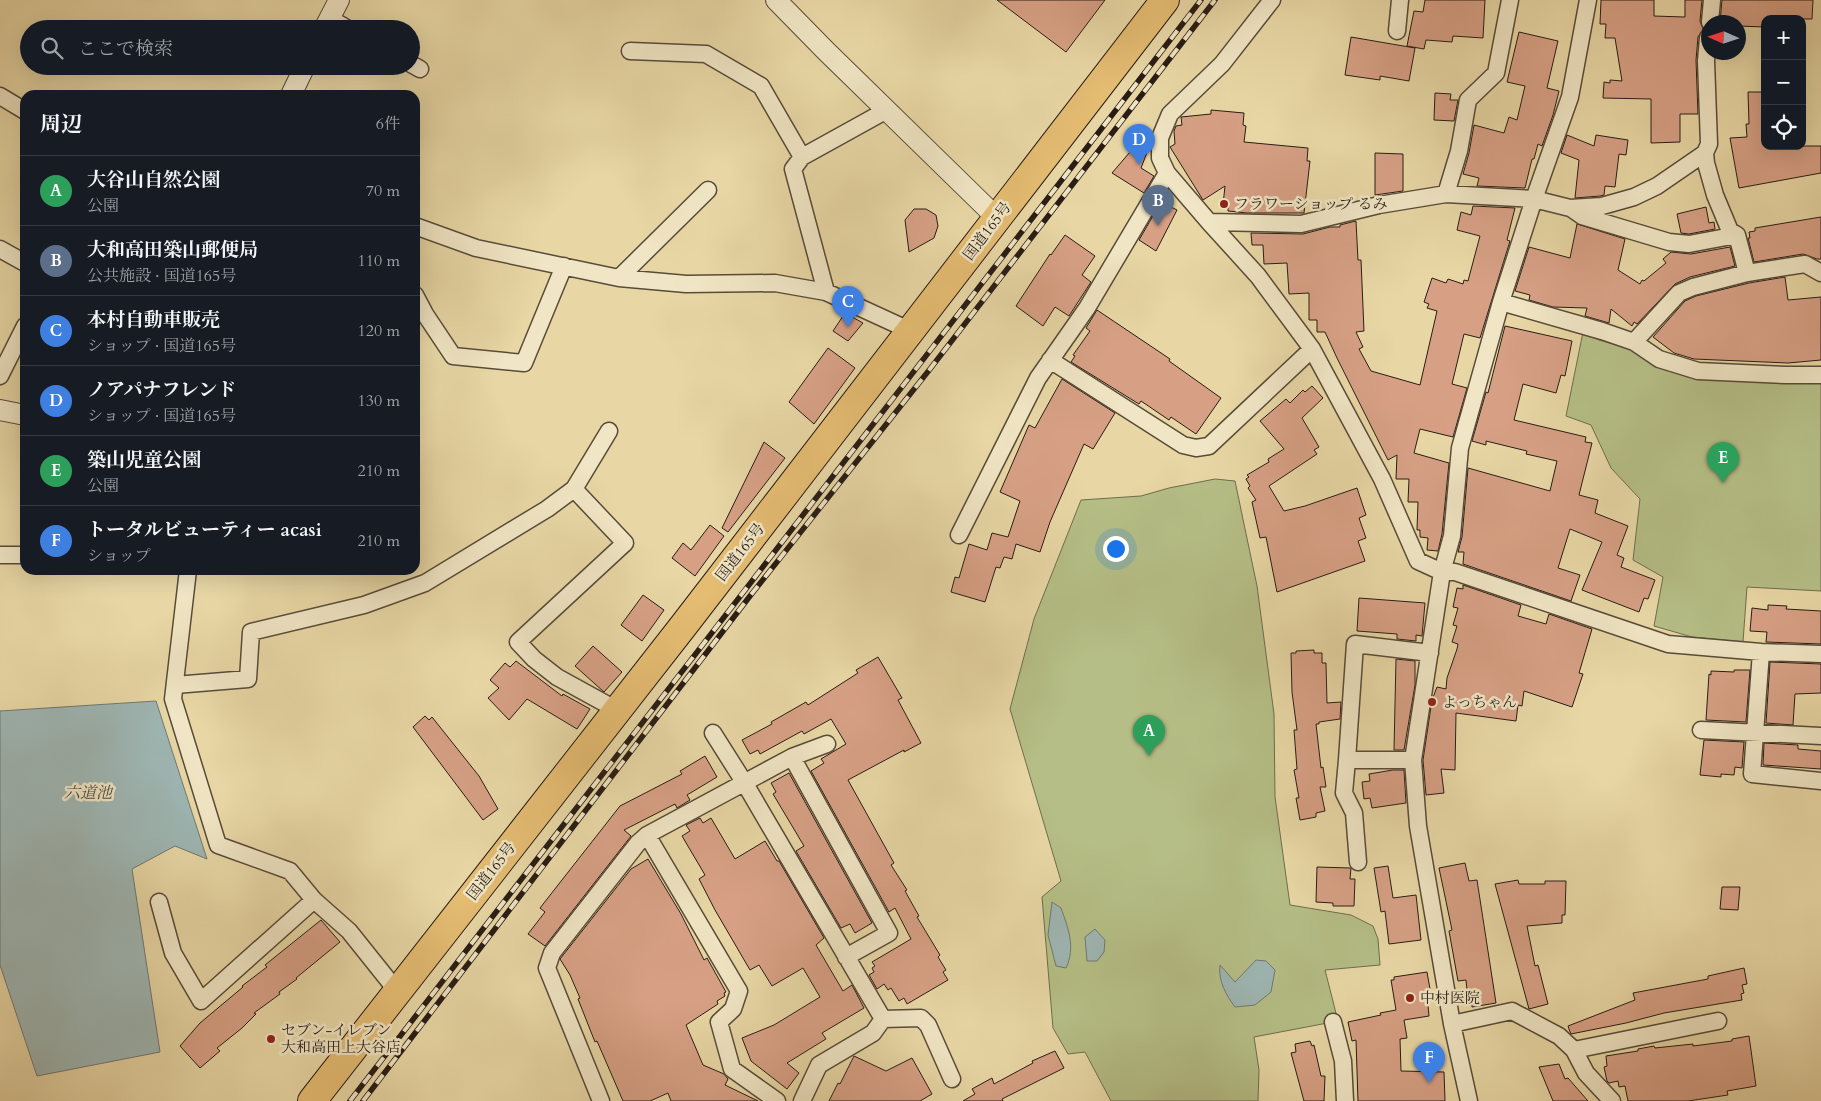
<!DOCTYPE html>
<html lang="ja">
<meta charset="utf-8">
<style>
body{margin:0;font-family:Cardo,"Noto Serif JP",serif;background:#242831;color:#f1f3f6}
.controls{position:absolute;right:15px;top:15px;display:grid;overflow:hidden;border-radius:10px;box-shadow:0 5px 20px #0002}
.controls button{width:45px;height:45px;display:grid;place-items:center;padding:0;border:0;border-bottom:1px solid #363941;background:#171b24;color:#f1f3f6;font:25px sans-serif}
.compass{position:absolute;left:1701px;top:15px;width:45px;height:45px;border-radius:50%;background:#171b24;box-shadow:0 5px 20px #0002;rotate:273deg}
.you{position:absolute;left:1115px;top:548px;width:18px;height:18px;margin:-12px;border:4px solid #fff;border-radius:50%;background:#1a73e8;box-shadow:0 0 0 8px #1a73e833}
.badge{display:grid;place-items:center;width:32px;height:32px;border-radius:50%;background:#c59692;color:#fff;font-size:16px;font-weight:700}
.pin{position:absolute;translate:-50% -41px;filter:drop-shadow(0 1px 2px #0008)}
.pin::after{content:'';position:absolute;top:26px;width:18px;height:15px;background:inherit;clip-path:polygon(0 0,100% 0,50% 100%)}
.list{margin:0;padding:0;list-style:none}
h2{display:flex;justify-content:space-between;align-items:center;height:65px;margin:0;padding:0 20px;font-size:21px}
h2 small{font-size:16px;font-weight:400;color:#9ea1a6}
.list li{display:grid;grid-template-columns:32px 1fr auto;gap:15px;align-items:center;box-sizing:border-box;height:70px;padding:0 20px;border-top:1px solid #363941}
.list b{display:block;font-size:19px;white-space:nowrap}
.list p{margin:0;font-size:16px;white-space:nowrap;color:#9ea1a6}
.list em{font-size:16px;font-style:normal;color:#9ea1a6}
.icon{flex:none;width:28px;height:28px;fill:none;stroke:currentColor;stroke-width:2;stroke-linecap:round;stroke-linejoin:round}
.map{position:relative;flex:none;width:1821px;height:1101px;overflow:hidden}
.search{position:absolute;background:#171b24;box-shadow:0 5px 20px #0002;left:20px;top:20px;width:400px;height:55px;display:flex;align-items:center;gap:12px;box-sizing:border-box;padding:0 18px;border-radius:28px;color:#9ea1a6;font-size:19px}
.panel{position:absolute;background:#171b24;box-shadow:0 5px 20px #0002;left:20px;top:90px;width:400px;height:485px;border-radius:15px}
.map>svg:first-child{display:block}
.green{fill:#b5be86;stroke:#6e6d4e}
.water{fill:#9eb6b3;stroke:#6f7874}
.building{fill:#d7a085;stroke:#281c15}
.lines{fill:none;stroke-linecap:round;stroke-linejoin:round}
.minor-casing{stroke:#584b39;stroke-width:19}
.tertiary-casing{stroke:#584b39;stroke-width:22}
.trunk-casing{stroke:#281c15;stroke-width:30}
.minor{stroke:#f0e5c4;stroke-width:16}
.tertiary{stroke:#f0e5c4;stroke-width:20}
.trunk{stroke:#e4bc72;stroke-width:28}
.rail-casing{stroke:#281c15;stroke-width:5.5}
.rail{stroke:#f0e5c4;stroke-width:4;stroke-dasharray:11;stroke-linecap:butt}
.poi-dot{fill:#8f2418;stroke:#f0e5c4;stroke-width:2}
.labels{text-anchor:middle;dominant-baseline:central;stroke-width:5;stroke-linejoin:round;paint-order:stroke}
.poi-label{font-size:15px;fill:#281c15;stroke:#f0e5c4;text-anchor:start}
.street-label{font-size:15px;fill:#281c15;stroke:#f0e5c4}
.water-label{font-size:16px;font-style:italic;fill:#4b4a44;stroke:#f0e5c4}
</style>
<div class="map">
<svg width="1821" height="1101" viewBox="0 0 1821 1101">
<rect width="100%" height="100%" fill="#e8d7a5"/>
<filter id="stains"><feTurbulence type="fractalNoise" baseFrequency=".004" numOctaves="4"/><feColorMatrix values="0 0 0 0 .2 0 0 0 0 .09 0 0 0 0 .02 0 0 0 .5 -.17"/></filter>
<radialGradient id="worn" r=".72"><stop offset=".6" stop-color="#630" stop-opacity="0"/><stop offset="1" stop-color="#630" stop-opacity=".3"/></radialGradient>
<!-- green -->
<path class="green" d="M1583,332L1599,340L1628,348L1656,367L1697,376L1821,382V591L1747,587L1743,642L1692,637L1654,626L1663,577L1633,560L1640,499L1611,468L1591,425L1566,416Z
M1215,479L1235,481L1257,586L1274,714L1275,797L1290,905L1351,915L1373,926L1378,939L1380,965L1325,970L1338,1021L1254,1037L1259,1070L1258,1101H1111L1085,1052L1068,1054L1053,1028L1042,897L1061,881L1010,709L1034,619L1081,500L1141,496L1169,488Z"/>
<!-- water -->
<path class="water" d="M156,701L207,859L175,846L132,869L160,1052L37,1076L0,965V711Z
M1052,902L1061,908C1068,928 1076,947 1066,968L1056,966L1048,935Z
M1095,929L1105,940L1104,952L1097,961H1087L1085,937Z
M1256,960L1266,961L1275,970L1271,992L1255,1005L1235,1007C1226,995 1218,981 1220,965L1235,982Z"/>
<!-- building -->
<path class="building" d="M997,0H1105L1066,52Z
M1425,0H1485L1483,38L1453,36L1452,42L1426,40L1424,49L1407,46L1414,11L1423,12Z
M1601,0H1654V16L1685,17V0H1702L1700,21L1703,29L1698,37L1696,60L1698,114H1680V142L1651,143V99L1603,98L1604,82L1610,83V80L1622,81L1615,38H1605L1606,24H1600Z
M1722,0H1813L1812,19H1765V27L1738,26V22H1720Z
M1519,32L1558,41L1547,88L1559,91L1553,115L1542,146L1538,144L1534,159H1532L1525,188L1477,186L1479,178L1463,174L1469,153L1474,125L1504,133L1509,117L1517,120L1525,86L1507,82Z
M1351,37L1415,48L1409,81L1380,76V80L1345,75Z
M1748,92H1765V146H1821V173L1739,188L1730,138L1747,137L1746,124H1749Z
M1435,93L1451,94L1450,100H1458L1454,121L1434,120Z
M1211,110L1244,113L1243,125L1246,126L1244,142L1308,148L1307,161H1310L1304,213H1247L1228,211V206L1223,205L1225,186L1203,200L1170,147L1175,144L1174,131L1176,126L1182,125L1181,117L1211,114Z
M1567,135L1594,146L1596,135L1628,140L1626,155L1619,154L1615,187L1605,186L1604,195L1600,196L1575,198L1579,160L1561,153Z
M1136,145L1148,150L1141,168L1154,176L1144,193L1112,173Z
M1375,153L1403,154V191L1375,195Z
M1161,202L1177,210L1156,251L1139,240Z
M1473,206L1515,208L1507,240L1510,241L1480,338L1464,334L1452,384L1467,388L1453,437L1420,429L1414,453L1449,463L1442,534L1438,551L1427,550L1428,538L1420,537V530H1417L1418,502H1408L1409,479H1396L1397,455L1388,460L1337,358L1325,332H1317V320H1309V293L1289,294L1287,263L1264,264L1263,245H1252L1251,233L1303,234L1330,227H1340V225L1356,221L1358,260H1361L1364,331L1356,332L1363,347L1359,349L1371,371L1420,385L1437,311L1427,308L1429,304L1424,302L1432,278L1446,283L1448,279L1463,284L1464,280L1468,281L1480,236L1457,230L1461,212L1471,215Z
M1706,207L1709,223L1714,222L1715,229L1689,234L1681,233L1677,214Z
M914,209H926L936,215L938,226L934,238L909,252L905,220Z
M1821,217V259H1817L1803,254L1754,262L1748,238H1750L1749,232L1755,231V228Z
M1577,224L1625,239L1618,270L1640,284L1642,280L1644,281L1666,263L1663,259L1671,252L1691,254L1730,247L1735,266L1690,277L1675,284L1637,324L1634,322L1632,326L1611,309L1609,323L1585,316L1587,308L1553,307L1529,300L1530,295L1515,291L1529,247L1570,258Z
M1065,235L1095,256L1082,275L1091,282L1069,316L1055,307L1043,326L1016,306L1050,254L1051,255Z
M1785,277L1788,300L1821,297V360L1788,363L1694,359L1674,353L1653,337L1685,301L1696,296L1749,283Z
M1097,310L1170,359L1169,361L1221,398L1196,434L1171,417L1169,420L1141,401L1139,404L1071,362L1075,356L1073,355L1090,331L1086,328Z
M845,313L863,323L848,341L833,331Z
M1505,326L1572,341L1565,376L1561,375L1556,393L1523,384L1514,420L1586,437L1585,442L1592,443L1579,495L1598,500L1595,513L1628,526L1617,555L1624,558L1621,567L1655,580L1648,599L1644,598L1639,612L1582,590L1602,542L1570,529L1558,568L1580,575L1571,601L1463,564L1464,552H1458L1462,537L1468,468L1550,491L1557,461L1526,454L1527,451L1486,441V445L1472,441L1486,392L1488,393Z
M828,348L855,368L814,424L789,402Z
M1062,379L1115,413L1093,449L1084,444L1050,522L1040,552L1016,544L1012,559L1004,557L1000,568L996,567L985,602L951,592L955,577L959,578L969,544L987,550L992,533L1008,537L1020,501L1000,492L1029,425L1035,428Z
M1312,386L1323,398L1302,418L1319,447L1314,450L1317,454L1269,486L1284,511L1305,506L1357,488L1366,515L1359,518L1366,538L1358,541L1365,561L1277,592L1266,537L1260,538L1252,502L1256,500L1248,488L1250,486L1246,479L1249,477L1247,475L1269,462L1268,459L1284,449L1260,421L1286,399L1290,403L1303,390L1305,392Z
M764,442L785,458L728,532L722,528Z
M710,525L724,536L695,576L672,558L683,543L691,550Z
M1463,585L1521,605L1518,616L1546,624L1549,614L1592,629L1579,673L1583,674L1572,707L1524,691L1522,706L1518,705L1516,721L1456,713L1455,770L1441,769L1444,793L1426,795L1423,760L1432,700L1437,687L1446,689L1447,678L1457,649L1458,644L1452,642L1457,626L1453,625L1458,608L1453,607L1457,588L1463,589Z
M643,595L664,610L642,641L621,625Z
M1359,598L1425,603L1422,636L1416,635V641L1397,639V634L1357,631Z
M1768,605L1787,606L1786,609L1821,611V644L1766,642L1767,632L1750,631L1752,608L1768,610Z
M593,646L622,672L604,692L575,666Z
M1314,650V653H1322V663H1326L1327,703L1341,702L1340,719L1319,722V724H1316L1321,768L1323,767L1326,787H1320L1325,811L1316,813V817L1300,820L1296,798H1299L1294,770L1297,769L1294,730H1297L1292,692L1291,653H1296V651Z
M878,657L902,698L898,700L921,743L904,752V750L848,780L894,863L891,865L907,890L905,891L919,916L917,917L940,955L938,957L946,970L943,972L948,980L907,1004L904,998L899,1001L891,988L888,990L884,984L877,989L869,975L874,972L872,968L875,966L872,962L911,939L895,908L889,912L811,771L824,763L821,759L846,744L831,719L804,734L802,731L760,754L758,750L750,754L742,740L772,724L771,722L806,702L808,705L858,673L856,670Z
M1396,659L1415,661V685L1404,750H1394Z
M516,661L562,696L563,694L590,709L577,729L527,699L509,720L488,698L499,688L490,680L505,663L510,667Z
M1770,662L1821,664V693L1795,694L1793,725L1766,723Z
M1734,670H1750L1746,722L1706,720L1709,674L1711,675V671L1734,672Z
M425,716L429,720L432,717L479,776L498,809L483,820L413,727Z
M1704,740L1744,742L1742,768L1735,767L1734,775L1721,774V777L1700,775Z
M1764,743L1798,745V749L1821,751V769L1763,765Z
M705,756L717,777L687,795L690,800L677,808L675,804L624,830L631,836L545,946L528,934L545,912L540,908L620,806L682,774L680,771Z
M1393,770H1404L1406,803L1372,808L1370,798L1364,799L1362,782L1370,781L1369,774Z
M789,773L872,923L855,933L850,924L841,928L796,851L804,846L773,794L776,792L771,783Z
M700,818L703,823L711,818L735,859L765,841L777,861H779L824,938L816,945L843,991L852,985L864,1008L822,1033L826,1039L787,1063L799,1073L787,1089L751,1061L742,1038L774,1025L820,997L803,968L772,986L759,965L750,970L715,910L699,879L705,875L682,836L690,831L686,825Z
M648,859L681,914L704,960L707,958L726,992L724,993L725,996L717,1001L718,1004L686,1025L703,1065L724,1074L728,1079L725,1085L758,1101H671L668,1093L650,1101H623L597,1041L595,1042L578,999L580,998L570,975L560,959L631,869Z
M1465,863L1469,881L1477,880L1496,1003L1472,1007L1471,1000H1468L1466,980L1458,981L1449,931L1452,930L1439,868Z
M1388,866L1393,898L1416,895L1421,940L1389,944L1385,911L1381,912L1374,868Z
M1317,867L1351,868L1350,879H1355L1354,906H1333V903L1316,902Z
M1518,880L1519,884H1545V881H1566L1565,915H1562V923L1527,926L1535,966L1538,965L1548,1004L1529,1009L1495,884Z
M1722,887H1740L1738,910L1720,909Z
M321,920L340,942L296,978L297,979L279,992L280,994L254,1013L256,1014L242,1028L217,1048L220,1051L200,1068L180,1046L200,1023L243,987L242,986L267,967L265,965Z
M1744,968L1747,984L1742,985L1744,993L1741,994L1742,1000L1664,1013L1626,1023L1571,1034L1570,1032L1568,1026L1635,1000L1633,993L1708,979V976Z
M1427,972L1430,989H1428L1429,995H1427L1429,1016L1404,1020L1407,1038L1400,1039L1401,1071L1444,1072L1445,1101H1358L1356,1040L1352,1041L1348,1022L1381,1015L1380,1013L1396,1010L1391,980H1394V977Z
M1749,1036L1756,1086L1727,1091L1728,1095L1688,1101H1628L1625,1086L1619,1087L1618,1081L1609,1083L1607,1081L1604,1067L1607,1066L1606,1056L1638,1051V1049L1654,1046L1655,1048L1693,1044V1046L1732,1041V1039Z
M1310,1041L1312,1046L1314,1045L1321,1076H1325L1324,1101H1304L1291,1053L1296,1052L1295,1044Z
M1055,1051L1064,1068L1002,1099L1003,1101H963L975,1094L972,1089L992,1078L994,1084L1033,1063L1032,1061Z
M854,1056L886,1071L912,1058L932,1094L920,1101H829L838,1083L840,1084Z
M1559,1064L1565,1079L1568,1078L1588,1101H1553L1539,1067Z"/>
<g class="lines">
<!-- minor casing -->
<g class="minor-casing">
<path id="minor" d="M1272,0L1222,64L1170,114L1160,138V158L1167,173L1209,222L1301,224L1379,205L1446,194L1534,199L1570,208L1602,206L1634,197L1657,186L1705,153
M329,18L348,29
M1710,22L1712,0
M1397,31L1400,0
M630,51L706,54L761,86L802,157
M411,64L420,69
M0,96L25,111
M1446,194L1459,151L1468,100L1496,73L1510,0
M1572,209L1582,216L1669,242L1689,244L1737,235
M1209,222L1258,276L1312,349L1382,479L1418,561L1442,572H1455L1668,644L1761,652L1821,654
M415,226L476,248L619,278L686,284L775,283L826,292L911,331
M0,249L25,263
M1747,273L1805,264L1821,273
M619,278L708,190
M826,292L793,169L802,157L887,110
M415,295L425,314L453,356L524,363L564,266
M1501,302L1602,331L1634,342L1659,359L1698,371L1785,375H1821
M1634,342L1679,293L1693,287L1747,273L1737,235L1730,231L1715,195L1706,163L1705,153L1709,144L1706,61L1708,38
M1050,360L1183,445L1196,448L1209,446L1312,349
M0,376L25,326
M574,489L625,543L518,642L534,659L557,677L617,710
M959,535L1038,378L1087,308L1167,173
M0,555H25
M188,570L173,699L218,845L290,871L314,900L349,931L397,991
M1761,652L1752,774L1821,781
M175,685L248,679L251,632L364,605L425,583L547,509L574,489L609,431
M1701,730L1821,736
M713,733L744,782L883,1019L873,1033L819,1065L802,1101
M792,757L889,933L846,957
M1347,760L1355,644L1430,653
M647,835L739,991L733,1009L719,1022L732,1069L777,1101
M1358,862L1354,813L1344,793L1347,760H1413
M159,902L173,953L201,1001L314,900
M883,1019L921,1018L928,1025L952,1079
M1333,1022L1343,1061L1345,1101
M1452,1024L1512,1011L1559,1036L1574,1050L1586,1073L1612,1101
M1574,1050L1718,1021
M601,1101L547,968L552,953L638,843L647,835L792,757L827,744
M1469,1101L1452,1024L1418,826L1413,760L1442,572L1452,536L1460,448L1501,302L1534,199L1570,97L1588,0"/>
</g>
<!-- tertiary casing -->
<g class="tertiary-casing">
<path id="tertiary" d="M776,0L826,51L997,218
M324,29L339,0
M291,95L305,66
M0,410L25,415"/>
</g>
<!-- trunk casing -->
<g class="trunk-casing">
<path id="trunk" d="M312,1101L684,625L1165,0"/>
</g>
<!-- minor -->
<use href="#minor" class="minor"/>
<!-- tertiary -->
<use href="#tertiary" class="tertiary"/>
<!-- trunk -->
<use href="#trunk" class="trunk"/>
<!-- rail casing -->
<g class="rail-casing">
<path id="rail" d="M350,1101L1201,0
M363,1101L750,596L930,369L1215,0"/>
</g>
<!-- rail -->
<use href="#rail" class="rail"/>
</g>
<!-- markers -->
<g class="poi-dot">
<circle cx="1224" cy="204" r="5"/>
<circle cx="1432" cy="702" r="5"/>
<circle cx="1410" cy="998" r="5"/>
<circle cx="271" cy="1039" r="5"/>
</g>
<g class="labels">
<!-- poi labels -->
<g class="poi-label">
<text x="1234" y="204">フラワーショップ るみ</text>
<text x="1442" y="702">よっちゃん</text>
<text x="1420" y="998">中村医院</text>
<text x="281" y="1030">セブン-イレブン<tspan x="281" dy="17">大和高田上大谷店</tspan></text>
</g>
<!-- street labels -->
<g class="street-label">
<text transform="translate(987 231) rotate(-53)">国道165号</text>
<text transform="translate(740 552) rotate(-52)">国道165号</text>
<text transform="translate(491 871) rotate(-52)">国道165号</text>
</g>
<!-- water labels -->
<g class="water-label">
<text x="88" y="793">六道池</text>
</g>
</g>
<rect width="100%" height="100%" filter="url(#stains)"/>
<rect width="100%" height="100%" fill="url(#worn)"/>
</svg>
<div class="controls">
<button>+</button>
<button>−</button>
<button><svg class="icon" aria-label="locate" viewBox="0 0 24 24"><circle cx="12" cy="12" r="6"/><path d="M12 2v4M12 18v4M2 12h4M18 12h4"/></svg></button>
</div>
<svg class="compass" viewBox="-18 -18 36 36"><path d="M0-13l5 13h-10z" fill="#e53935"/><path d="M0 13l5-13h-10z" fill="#9ea1a6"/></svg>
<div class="you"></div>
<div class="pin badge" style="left:1149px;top:756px;background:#2e9e5b">A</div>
<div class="pin badge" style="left:1158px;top:226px;background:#5c6f8a">B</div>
<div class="pin badge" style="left:848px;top:327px;background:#3f7fe0">C</div>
<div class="pin badge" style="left:1139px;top:165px;background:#3f7fe0">D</div>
<div class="pin badge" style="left:1723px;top:483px;background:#2e9e5b">E</div>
<div class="pin badge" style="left:1429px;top:1083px;background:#3f7fe0">F</div>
<div class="search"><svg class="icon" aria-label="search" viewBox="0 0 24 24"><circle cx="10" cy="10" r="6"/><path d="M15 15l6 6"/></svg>ここで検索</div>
<section class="panel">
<h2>周辺<small>6件</small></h2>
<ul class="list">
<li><span class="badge" style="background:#2e9e5b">A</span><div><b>大谷山自然公園</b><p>公園</p></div><em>70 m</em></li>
<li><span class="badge" style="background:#5c6f8a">B</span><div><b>大和高田築山郵便局</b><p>公共施設 · 国道165号</p></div><em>110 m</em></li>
<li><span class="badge" style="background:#3f7fe0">C</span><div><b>本村自動車販売</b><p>ショップ · 国道165号</p></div><em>120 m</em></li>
<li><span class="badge" style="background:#3f7fe0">D</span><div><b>ノアパナフレンド</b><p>ショップ · 国道165号</p></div><em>130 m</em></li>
<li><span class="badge" style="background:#2e9e5b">E</span><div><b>築山児童公園</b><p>公園</p></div><em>210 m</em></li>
<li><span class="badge" style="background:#3f7fe0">F</span><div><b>トータルビューティー acasi</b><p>ショップ</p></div><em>210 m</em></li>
</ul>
</section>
</div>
